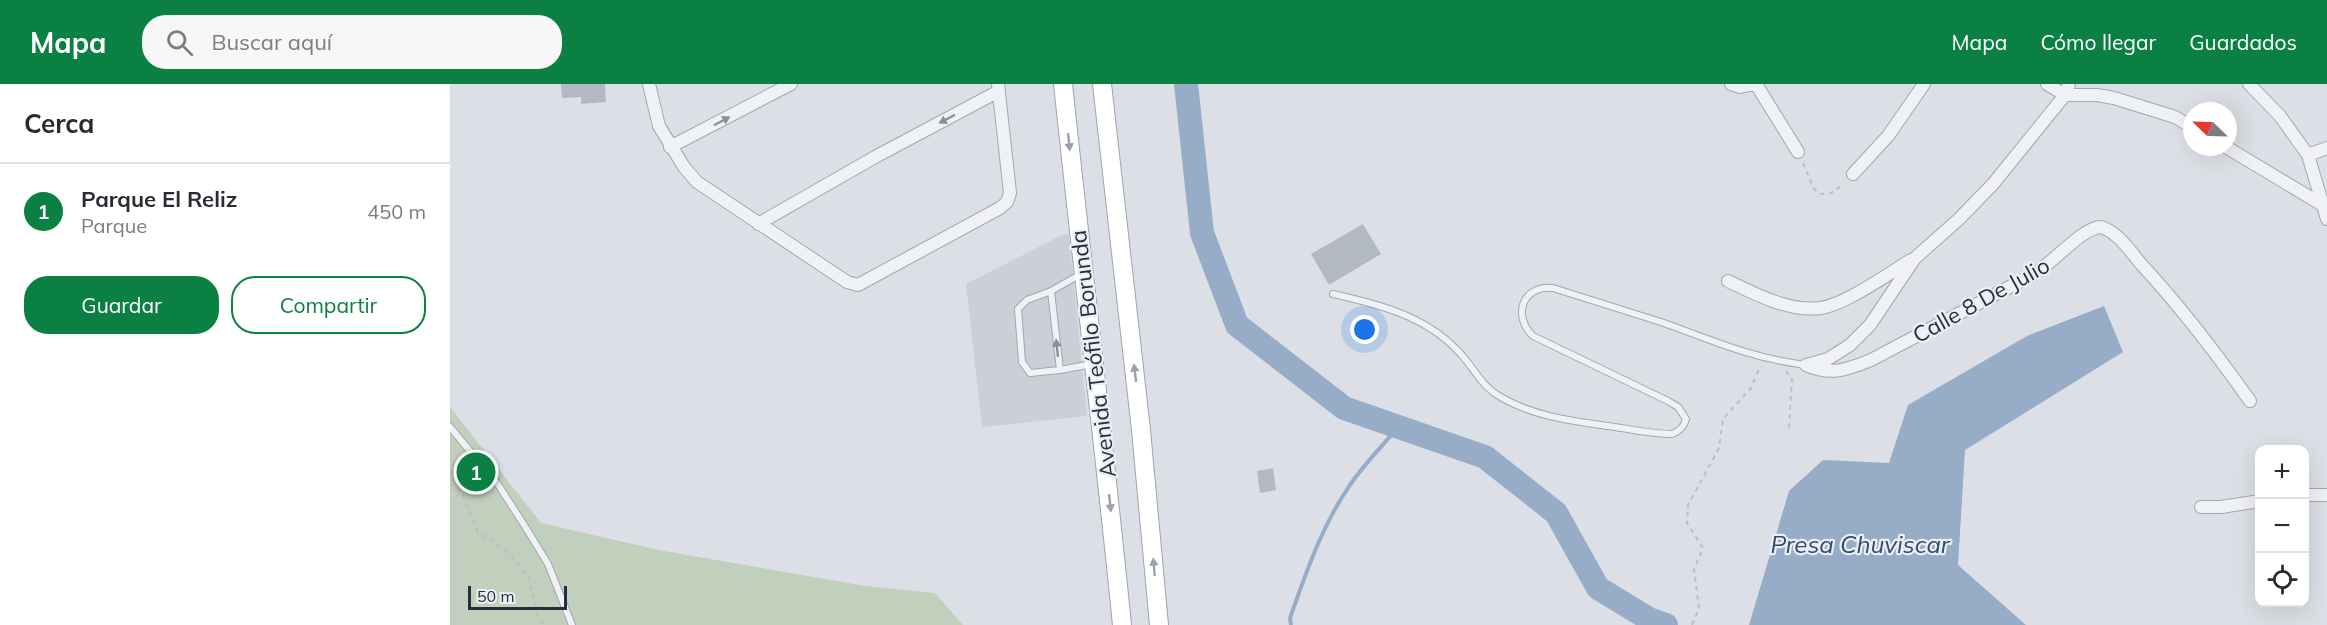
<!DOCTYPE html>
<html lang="es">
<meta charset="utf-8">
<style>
body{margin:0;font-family:Mulish,sans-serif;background:#f7f7f7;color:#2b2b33}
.controls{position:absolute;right:18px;bottom:18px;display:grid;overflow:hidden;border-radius:12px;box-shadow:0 6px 24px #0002}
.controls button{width:54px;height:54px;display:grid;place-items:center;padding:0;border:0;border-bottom:2px solid #e1e1e2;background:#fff;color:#2b2b33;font:30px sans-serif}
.compass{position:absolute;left:1733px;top:18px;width:54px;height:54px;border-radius:50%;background:#fff;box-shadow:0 6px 24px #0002;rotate:293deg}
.scale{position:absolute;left:18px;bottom:15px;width:99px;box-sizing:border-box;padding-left:6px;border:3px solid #262d3d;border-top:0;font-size:16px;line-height:21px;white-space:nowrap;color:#262d3d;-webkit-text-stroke:4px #ebeff4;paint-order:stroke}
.you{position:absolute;left:915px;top:246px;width:21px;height:21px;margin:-15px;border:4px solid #fff;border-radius:50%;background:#1a73e8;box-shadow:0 0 0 9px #1a73e833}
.badge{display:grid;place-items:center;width:39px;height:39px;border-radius:50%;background:#0b8043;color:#fff;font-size:20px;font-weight:700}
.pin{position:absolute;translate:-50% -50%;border:3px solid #fff;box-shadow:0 2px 6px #0006}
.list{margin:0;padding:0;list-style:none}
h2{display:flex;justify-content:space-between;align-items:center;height:78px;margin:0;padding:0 24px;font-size:26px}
h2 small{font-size:20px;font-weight:400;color:#7c7c81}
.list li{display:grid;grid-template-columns:39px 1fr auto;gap:18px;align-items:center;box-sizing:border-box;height:96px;padding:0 24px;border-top:2px solid #e1e1e2}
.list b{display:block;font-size:22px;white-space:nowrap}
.list p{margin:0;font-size:20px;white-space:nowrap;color:#7c7c81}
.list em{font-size:20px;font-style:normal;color:#7c7c81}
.actions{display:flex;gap:12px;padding:18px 24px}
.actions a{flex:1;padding:14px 0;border:2px solid #0b8043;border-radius:24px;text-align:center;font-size:21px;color:#0b8043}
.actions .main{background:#0b8043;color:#fff}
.icon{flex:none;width:33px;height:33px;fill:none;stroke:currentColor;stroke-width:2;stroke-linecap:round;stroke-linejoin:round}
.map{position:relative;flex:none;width:1877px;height:541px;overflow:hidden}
header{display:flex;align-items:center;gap:36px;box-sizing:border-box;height:84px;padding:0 30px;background:#0b8043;color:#fff}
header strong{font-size:28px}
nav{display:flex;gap:33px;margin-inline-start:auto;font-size:21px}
.search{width:420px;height:54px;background:#f7f7f7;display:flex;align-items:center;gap:15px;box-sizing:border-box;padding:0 21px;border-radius:24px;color:#7c7c81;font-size:22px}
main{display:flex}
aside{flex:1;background:#fff}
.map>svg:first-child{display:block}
.built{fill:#cacfd8}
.green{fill:#c1d0bd}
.water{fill:#96acc7}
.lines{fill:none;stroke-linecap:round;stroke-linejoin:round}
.stream{stroke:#96acc7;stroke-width:4}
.river{stroke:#96acc7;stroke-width:24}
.building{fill:#b3b9c3}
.service-casing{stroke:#a2a7b0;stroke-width:8}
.minor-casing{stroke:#a2a7b0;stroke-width:14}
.primary-casing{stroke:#9ba4b2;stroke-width:20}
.path{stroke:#bbbec5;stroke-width:2;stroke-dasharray:4.5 4.5;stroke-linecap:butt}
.service{stroke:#eff1f5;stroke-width:6}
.minor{stroke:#eff1f5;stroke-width:12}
.primary{stroke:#fff;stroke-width:18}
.oneway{fill:#8a8f99}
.oneway2{fill:#9da0a8}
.labels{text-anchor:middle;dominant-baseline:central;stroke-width:4.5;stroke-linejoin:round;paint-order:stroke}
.street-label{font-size:22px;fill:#262d3d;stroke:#ebeff4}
.water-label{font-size:24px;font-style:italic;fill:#304a70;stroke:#ebeff4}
</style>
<header>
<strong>Mapa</strong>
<div class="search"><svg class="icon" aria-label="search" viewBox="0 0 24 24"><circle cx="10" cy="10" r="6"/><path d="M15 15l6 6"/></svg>Buscar aquí</div>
<nav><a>Mapa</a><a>Cómo llegar</a><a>Guardados</a></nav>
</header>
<main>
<aside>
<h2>Cerca<small></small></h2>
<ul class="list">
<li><span class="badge">1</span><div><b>Parque El Reliz</b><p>Parque</p></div><em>450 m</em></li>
</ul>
<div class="actions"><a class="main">Guardar</a><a>Compartir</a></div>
</aside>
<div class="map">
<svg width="1877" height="541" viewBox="0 0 1877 541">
<rect width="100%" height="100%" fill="#dce0e6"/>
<!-- built -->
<path class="built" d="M619,150L637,332L532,343L516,200L612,151Z"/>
<!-- green -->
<path class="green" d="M0,323L91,439L209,466L415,502L485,509L513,541H0Z"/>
<!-- water -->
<path class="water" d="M1654,222L1673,268L1515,366L1508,481L1576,541H1299L1339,407L1373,376L1439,379L1458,321L1577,252Z"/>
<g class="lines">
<!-- stream -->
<path class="stream" d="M841,541L840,534C856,489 871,444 898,404C912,382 932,363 948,343"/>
<!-- river -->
<path class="river" d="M736,0L752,149L787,241L894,324L1035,373L1106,429L1148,504L1199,535L1216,541"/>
</g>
<!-- building -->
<path class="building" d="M111,0H155L156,18L131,20V13L112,14Z
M913,140L931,170L879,201L861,170Z
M823,384L826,406L810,409L807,387Z"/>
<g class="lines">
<!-- service casing -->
<g class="service-casing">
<path id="service" d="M631,190L601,207L610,286L642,280
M601,207L577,216L568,225L572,278L580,289L610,286
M883,210C927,220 973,231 1006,265C1022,280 1030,301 1049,312C1082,332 1121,337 1158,342C1180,345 1201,350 1222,350C1230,347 1234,343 1236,335L1228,323L1218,317L1083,252C1062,232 1072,201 1103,204C1140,216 1177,227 1214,239C1264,257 1301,274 1356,281
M0,343L49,402L76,444L98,480L122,541"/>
</g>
<!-- minor casing -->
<g class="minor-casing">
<path id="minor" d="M199,0L209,42L234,83L247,98L397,198L408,201L550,124L557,118L560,109L548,0
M1281,0L1290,3L1304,0
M1306,0L1348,68
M1597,0L1615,11H1647L1664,14L1725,33L1742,43
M1799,0L1830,32L1858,71L1877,135
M220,63L341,0
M1776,63L1871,120
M1858,71L1877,64
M1403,90L1438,52L1474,0
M308,140L425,73L549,7
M1278,197C1305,210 1339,228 1371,224C1396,220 1438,190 1461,176
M1356,281C1381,292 1396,286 1421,276L1584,190C1603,179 1633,143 1651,143C1668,148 1680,167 1691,180C1731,223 1766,269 1800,317
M1356,281L1378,275L1400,261L1420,241L1465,174L1509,135L1543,100L1615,11L1619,0
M1854,411H1877
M1751,423H1771L1810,417"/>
</g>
<!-- primary casing -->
<g class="primary-casing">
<path id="primary" d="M613,0C632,180 654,360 672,541
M652,0L691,346L709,541"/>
</g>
<!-- path -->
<path class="path" d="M1353,79L1364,105L1370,110L1381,109L1394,100
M1336,287L1342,296L1339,344
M0,387L7,397L28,448L57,468L78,492L88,532L94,541
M1242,541L1249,525L1244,485L1253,464L1237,439L1238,421L1269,364L1273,335L1301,304L1309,285L1313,284"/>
<!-- service -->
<use href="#service" class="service"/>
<!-- minor -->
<use href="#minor" class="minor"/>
<!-- primary -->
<use href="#primary" class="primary"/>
</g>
<!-- one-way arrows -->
<defs><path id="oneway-solid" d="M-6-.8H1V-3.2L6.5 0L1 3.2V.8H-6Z" transform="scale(1.5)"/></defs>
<g class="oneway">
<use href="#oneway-solid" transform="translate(497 35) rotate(152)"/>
<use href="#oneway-solid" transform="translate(272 37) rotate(-28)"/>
<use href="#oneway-solid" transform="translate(607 264) rotate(-96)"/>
</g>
<g class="oneway2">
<use href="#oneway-solid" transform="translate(619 58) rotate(84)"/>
<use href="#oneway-solid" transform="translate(685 289) rotate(-97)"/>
<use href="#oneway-solid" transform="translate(660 419) rotate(84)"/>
<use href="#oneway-solid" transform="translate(704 483) rotate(-95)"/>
</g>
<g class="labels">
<!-- street labels -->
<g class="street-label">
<text transform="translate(1531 216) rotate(-29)">Calle 8 De Julio</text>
<text transform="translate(643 270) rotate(-97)">Avenida Teófilo Borunda</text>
</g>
<!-- water labels -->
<g class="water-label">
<text x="1410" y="460">Presa Chuviscar</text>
</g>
</g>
</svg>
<div class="controls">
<button>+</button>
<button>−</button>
<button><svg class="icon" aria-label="locate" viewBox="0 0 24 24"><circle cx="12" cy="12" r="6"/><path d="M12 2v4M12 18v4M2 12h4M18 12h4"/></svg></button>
</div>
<svg class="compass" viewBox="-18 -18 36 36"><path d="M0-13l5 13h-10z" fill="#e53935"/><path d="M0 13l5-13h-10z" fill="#7c7c81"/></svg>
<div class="scale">50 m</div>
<div class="you"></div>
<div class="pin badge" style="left:26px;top:388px">1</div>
</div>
</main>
